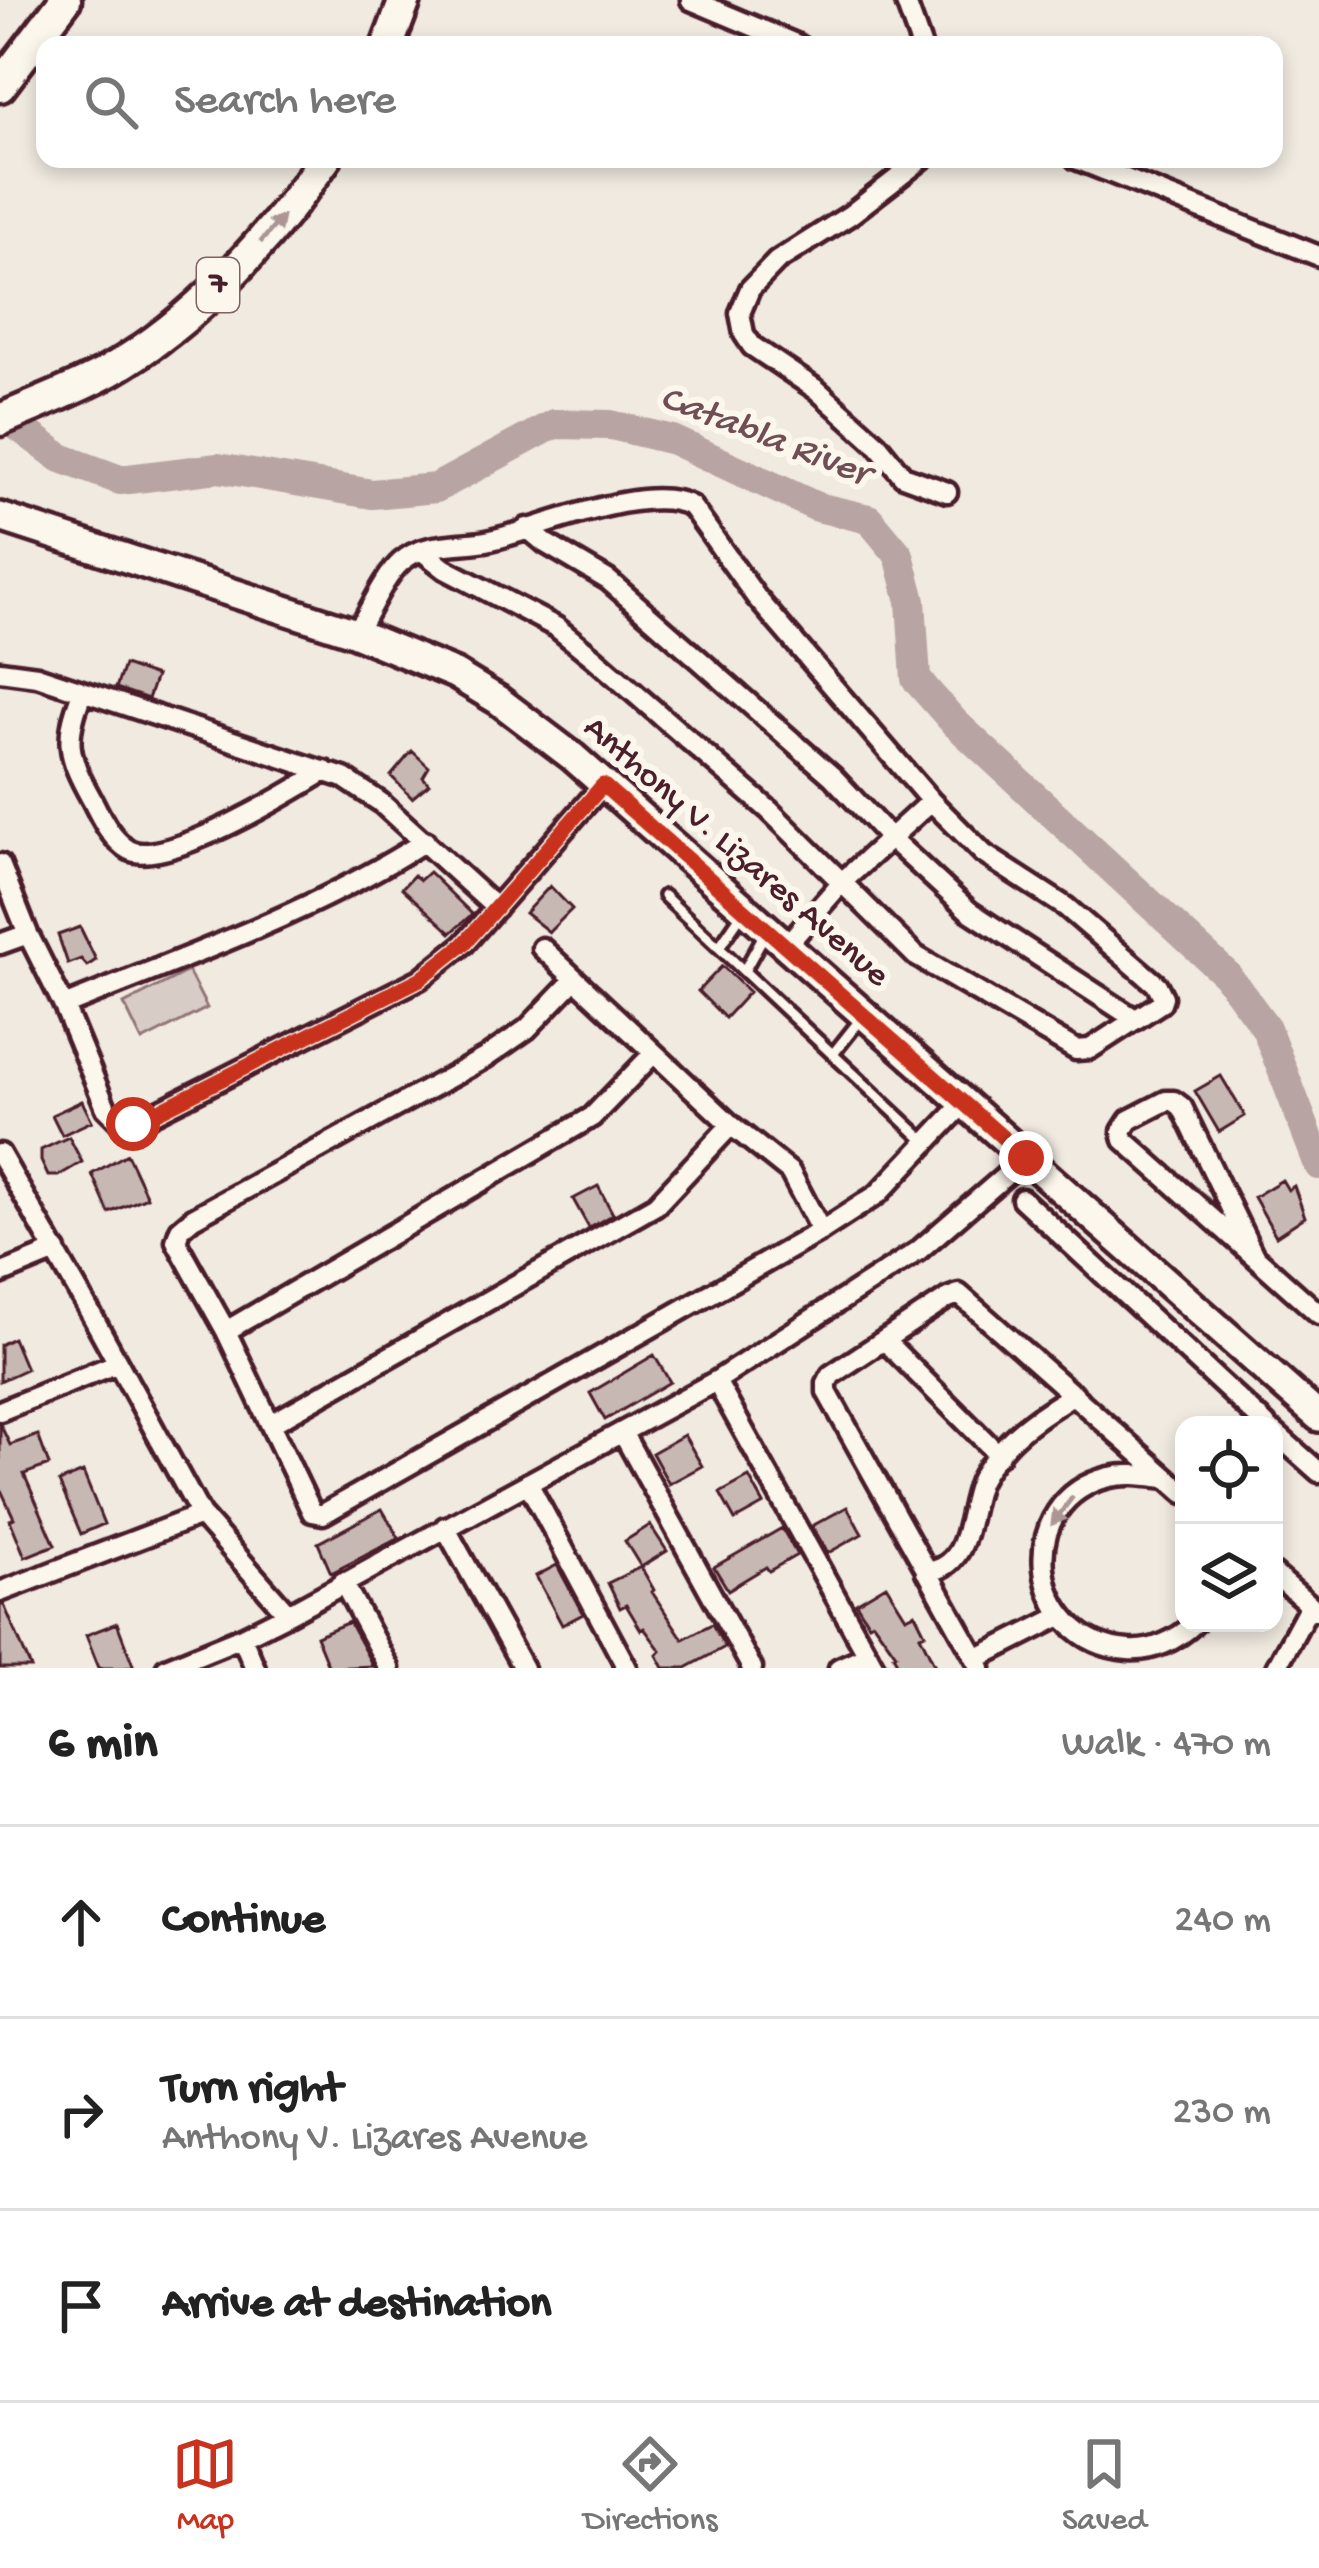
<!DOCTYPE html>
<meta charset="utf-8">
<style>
body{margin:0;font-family:"Gochi Hand",sans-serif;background:#f2f2f2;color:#222}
.controls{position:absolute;right:36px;bottom:36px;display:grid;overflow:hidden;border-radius:24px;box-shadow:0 6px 18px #0003}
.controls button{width:108px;height:108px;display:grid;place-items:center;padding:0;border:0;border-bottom:3px solid #e0e0e0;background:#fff;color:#222;font:60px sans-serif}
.stop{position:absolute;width:36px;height:36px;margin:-27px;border:9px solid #c8321e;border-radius:50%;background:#fff}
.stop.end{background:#c8321e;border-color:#fff;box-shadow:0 3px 12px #0008}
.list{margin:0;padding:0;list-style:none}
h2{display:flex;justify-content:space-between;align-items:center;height:156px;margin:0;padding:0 48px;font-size:51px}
h2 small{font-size:39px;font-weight:400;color:#767676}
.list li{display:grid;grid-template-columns:78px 1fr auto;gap:36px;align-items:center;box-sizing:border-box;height:192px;padding:0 48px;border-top:3px solid #e0e0e0}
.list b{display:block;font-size:45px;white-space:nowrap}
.list p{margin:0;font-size:39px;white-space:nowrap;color:#767676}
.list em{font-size:39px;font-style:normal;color:#767676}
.icon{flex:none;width:66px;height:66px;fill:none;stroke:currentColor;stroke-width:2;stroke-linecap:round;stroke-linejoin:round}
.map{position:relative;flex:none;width:1319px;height:1668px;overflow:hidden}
.search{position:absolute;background:#fff;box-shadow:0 6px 18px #0003;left:36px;right:36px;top:36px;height:132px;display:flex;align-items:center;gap:30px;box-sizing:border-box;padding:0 42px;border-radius:24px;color:#767676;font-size:45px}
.sheet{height:732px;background:#fff}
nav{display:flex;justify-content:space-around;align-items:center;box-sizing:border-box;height:168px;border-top:3px solid #e0e0e0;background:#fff;font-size:33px;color:#767676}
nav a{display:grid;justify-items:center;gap:6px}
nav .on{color:#c8321e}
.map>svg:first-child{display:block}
.green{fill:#d8ccc6;stroke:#917678;stroke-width:3}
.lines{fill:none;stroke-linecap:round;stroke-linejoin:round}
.river{stroke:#b8a4a2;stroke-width:30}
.building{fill:#c8b8b3;stroke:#4a1f2b;stroke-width:3}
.service-casing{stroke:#4a1f2b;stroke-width:18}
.minor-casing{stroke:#4a1f2b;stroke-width:27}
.secondary-casing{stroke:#4a1f2b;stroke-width:36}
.primary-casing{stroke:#4a1f2b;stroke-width:39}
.service{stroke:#fbf7ec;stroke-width:9}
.minor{stroke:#fbf7ec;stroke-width:18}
.secondary{stroke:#fbf7ec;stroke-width:27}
.primary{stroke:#fbf7ec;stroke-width:30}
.oneway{fill:#ab9695}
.route{stroke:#c8321e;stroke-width:15}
.labels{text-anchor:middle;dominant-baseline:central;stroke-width:12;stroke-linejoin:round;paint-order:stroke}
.shield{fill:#fbf7ec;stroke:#7f6065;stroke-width:3}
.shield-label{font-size:33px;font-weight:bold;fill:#4a1f2b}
.street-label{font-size:36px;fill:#4a1f2b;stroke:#fbf7ec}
.water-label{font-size:39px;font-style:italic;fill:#704e55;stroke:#fbf7ec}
</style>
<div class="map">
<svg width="1319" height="1668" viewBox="0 0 1319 1668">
<rect width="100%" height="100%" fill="#f0eae0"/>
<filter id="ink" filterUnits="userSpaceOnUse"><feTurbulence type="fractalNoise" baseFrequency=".00833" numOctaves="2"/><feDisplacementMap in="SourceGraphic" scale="24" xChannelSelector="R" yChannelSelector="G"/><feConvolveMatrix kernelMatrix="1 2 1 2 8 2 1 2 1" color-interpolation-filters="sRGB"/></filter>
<g filter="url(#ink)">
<!-- green -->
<path class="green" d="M188,971L207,1008L142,1041L124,1004Z"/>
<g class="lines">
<!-- river -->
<path class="river" d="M0,413L61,458L120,480L218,468L372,494L436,488L554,424L611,425L673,440L817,507L869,519L899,555L911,601L916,679L955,723L1226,974L1266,1028L1319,1165"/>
</g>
<!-- building -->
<path class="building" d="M124,665L156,676L148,699L116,688Z
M412,751L429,767L423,777L429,784L412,798L391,776Z
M429,872L472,914L451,933L402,888L414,875L420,880Z
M550,886L572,909L549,932L525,913Z
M80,927L96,960L87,966L81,959L68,964L58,935Z
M722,966L749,992L725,1018L698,991Z
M1221,1076L1245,1116L1219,1132L1195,1091Z
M82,1101L92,1121L62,1135L52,1115Z
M69,1137L82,1162L58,1176H48L41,1161V1150Z
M127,1154L147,1197L109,1213L92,1174Z
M1282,1180L1288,1190L1294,1186L1305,1217L1276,1236L1254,1197Z
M598,1186L613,1214L589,1228L573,1199Z
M13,1338L26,1369L0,1381V1345Z
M654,1355L670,1382L605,1420L590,1393Z
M0,1424L10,1445L38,1435L49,1465L24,1474L55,1545L25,1557L10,1520L14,1518L0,1488Z
M684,1435L702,1466L669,1484L652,1453Z
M83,1472L104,1524L81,1534L59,1482Z
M749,1477L764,1504L735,1520L720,1493Z
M847,1507L862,1534L828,1553L812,1526Z
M382,1509L399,1538L331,1573L318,1543Z
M650,1525L667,1551L641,1567L625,1541Z
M782,1528L797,1555L769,1571L766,1567L728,1590L714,1567Z
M557,1565L583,1614L562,1625L536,1576Z
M641,1567L654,1590L652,1592L683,1639L712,1624L725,1647L686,1668H664L657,1655L661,1651L644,1628L641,1630L626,1605L620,1608L608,1583Z
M886,1585L906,1617L915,1613L925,1633L920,1635L936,1668H900L893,1655L896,1654L873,1622L869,1624L856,1603Z
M0,1605H4L31,1668H0Z
M349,1622L373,1666L329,1668L316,1636Z
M117,1623L133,1665L126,1668H99L86,1635Z"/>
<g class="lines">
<!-- service casing -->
<g class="service-casing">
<path id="service" d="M664,896L926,1142
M719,947L741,915
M744,971L764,935
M833,1054L860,1020"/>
</g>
<!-- minor casing -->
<g class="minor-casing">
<path id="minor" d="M691,0L798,45
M905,0L921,45
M922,159L850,215L777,261L750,289L740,313L744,334L752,346L817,390L877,444L903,476L947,492
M1076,159L1319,256
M527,528L545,543L608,580L655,621L833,777L889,837L969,911L1135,1019
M356,633C369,613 384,577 401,562C426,540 462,547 491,540C541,529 644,482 691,506L756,597L931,801L984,854L1066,907L1157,985L1163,997L1161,1003L1090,1049L1076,1050L916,956L769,810L593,657L556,627L445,569L422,551
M0,671L37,676L344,778L380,802L496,908
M82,693C64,739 67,755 91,798C100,816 111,840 129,850C164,869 291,792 325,771
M0,864L28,934L64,1006L106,1108L120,1122L133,1124L420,979L464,944L603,785
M0,944L28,934
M785,947L841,883L931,801
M542,948L731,1125L790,1172L821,1231
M575,979L527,1029L485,1058L193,1218L180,1229L176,1241L226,1331L312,1512L323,1514L821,1231L878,1194L964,1103
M64,1006C186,956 313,913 425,841
M0,1154L95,1321L201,1515L288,1614L716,1381L918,1251L1026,1158
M1022,1199L1266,1425
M1254,1256L1182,1107L1174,1101H1166L1129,1120L1122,1131L1124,1140L1319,1314
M0,1274L56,1251
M226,1331L592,1117L654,1053
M884,1340L999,1455
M716,1381L875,1668
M0,1411L118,1363
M271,1424L656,1205L731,1125
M622,1432L752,1668
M1274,1432L1319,1472
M1166,1478C1147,1476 1128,1473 1110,1477C1011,1499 1027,1642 1128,1650C1153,1652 1177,1640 1195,1623
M528,1483L627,1668
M445,1527L523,1668
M926,1572C971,1567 966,1517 979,1483C984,1471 997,1455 1006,1445C1025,1424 1051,1409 1074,1394
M1274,1574L1316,1610
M343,1582L389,1668
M0,1592L201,1515
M242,1637L255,1668
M976,1659L1061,1616
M166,1668L242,1637L288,1614
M839,1668L868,1655
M981,1668L827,1392V1383L831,1375L948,1298L959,1294L1184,1493
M1276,1668L1310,1605"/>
</g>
<!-- secondary casing -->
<g class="secondary-casing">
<path id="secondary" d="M0,517L353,632L455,674L498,700L573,757L1319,1417"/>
</g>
<!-- primary casing -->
<g class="primary-casing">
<path id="primary" d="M388,45L405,0
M0,86L65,0
M0,420C36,404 75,390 109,371C195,322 270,239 325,159"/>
</g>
<!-- service -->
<use href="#service" class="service"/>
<!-- minor -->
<use href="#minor" class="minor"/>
<!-- secondary -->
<use href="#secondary" class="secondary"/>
<!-- primary -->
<use href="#primary" class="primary"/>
</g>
<!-- one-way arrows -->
<defs><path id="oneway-solid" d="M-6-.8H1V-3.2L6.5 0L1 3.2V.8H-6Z" transform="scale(3)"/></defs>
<g class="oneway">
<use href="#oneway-solid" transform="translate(272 229) rotate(-49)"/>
<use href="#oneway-solid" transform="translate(1062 1511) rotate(127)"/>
</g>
</g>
<g class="lines" filter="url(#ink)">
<!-- route -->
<path class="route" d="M133,1124L420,979L464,944L603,785L1026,1158"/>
</g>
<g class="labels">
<!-- shield labels -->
<rect class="shield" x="197" y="258" width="42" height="54" rx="9"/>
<g class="shield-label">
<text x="218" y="285">7</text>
</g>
<!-- street labels -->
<g class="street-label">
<text transform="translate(735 853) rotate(41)">Anthony V. Lizares Avenue</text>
</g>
<!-- water labels -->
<g class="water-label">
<text transform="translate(764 438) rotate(21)">Catabla River</text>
</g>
</g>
</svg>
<div class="controls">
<button><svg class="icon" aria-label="locate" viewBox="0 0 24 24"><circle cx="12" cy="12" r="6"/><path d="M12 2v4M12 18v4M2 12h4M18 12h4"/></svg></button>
<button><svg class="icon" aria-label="layers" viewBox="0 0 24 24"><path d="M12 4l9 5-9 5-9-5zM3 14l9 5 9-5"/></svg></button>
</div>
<div class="stop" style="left:133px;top:1124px"></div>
<div class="stop end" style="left:1026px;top:1158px"></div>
<div class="search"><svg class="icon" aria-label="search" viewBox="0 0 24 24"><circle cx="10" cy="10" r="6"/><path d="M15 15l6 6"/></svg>Search here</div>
</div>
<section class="sheet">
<h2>6 min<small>Walk · 470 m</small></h2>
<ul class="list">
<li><svg class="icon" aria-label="ahead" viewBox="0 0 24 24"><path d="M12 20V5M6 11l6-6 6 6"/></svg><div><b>Continue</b></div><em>240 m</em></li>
<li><svg class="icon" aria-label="right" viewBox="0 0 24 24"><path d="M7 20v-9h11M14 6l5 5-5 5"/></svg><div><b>Turn right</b><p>Anthony V. Lizares Avenue</p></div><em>230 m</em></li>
<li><svg class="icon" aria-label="arrive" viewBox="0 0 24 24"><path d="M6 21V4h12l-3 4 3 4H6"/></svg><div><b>Arrive at destination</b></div></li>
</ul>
</section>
<nav>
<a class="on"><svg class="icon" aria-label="map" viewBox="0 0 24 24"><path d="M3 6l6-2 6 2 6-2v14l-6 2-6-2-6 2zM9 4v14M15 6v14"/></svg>Map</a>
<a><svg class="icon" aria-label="directions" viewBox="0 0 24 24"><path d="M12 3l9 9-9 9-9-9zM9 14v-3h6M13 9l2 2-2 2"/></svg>Directions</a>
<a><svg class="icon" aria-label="saved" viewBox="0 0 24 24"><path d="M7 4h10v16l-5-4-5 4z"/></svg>Saved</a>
</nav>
